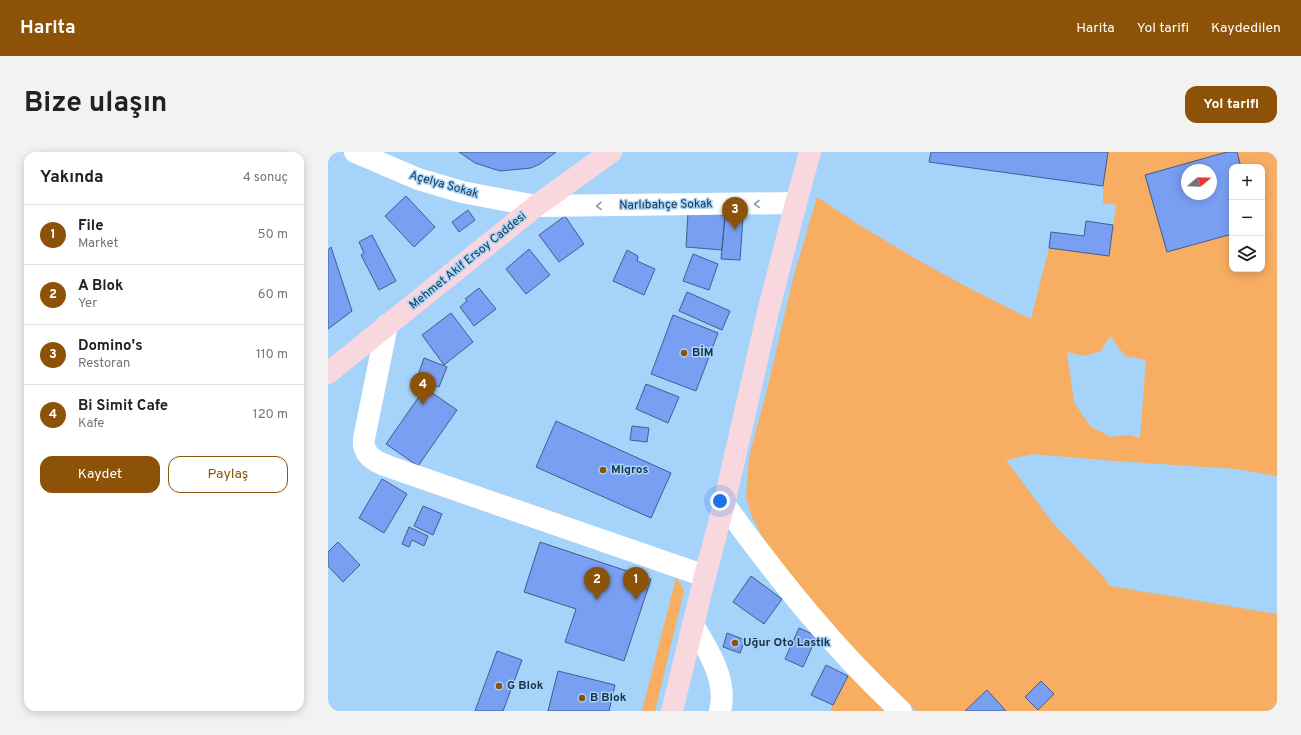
<!DOCTYPE html>
<html lang="tr">
<meta charset="utf-8">
<style>
body{margin:0;font-family:Overpass,sans-serif;background:#f2f2f2;color:#202124}
.controls{position:absolute;right:12px;top:12px;display:grid;overflow:hidden;border-radius:8px;box-shadow:0 2px 10px #0003}
.controls button{width:36px;height:36px;display:grid;place-items:center;padding:0;border:0;border-bottom:1px solid #e0e0e0;background:#fff;color:#202124;font:20px sans-serif}
.compass{position:absolute;left:853px;top:12px;width:36px;height:36px;border-radius:50%;background:#fff;box-shadow:0 2px 10px #0003;rotate:71deg}
.you{position:absolute;left:392px;top:349px;width:14px;height:14px;margin:-10px;border:3px solid #fff;border-radius:50%;background:#1a73e8;box-shadow:0 0 0 6px #1a73e833}
.badge{display:grid;place-items:center;width:26px;height:26px;border-radius:50%;background:#8b5208;color:#fff;font-size:13px;font-weight:700}
.pin{position:absolute;translate:-50% -33px;filter:drop-shadow(0 1px 2px #0008)}
.pin::after{content:'';position:absolute;top:21px;width:14px;height:12px;background:inherit;clip-path:polygon(0 0,100% 0,50% 100%)}
.list{margin:0;padding:0;list-style:none}
h2{display:flex;justify-content:space-between;align-items:center;height:52px;margin:0;padding:0 16px;font-size:17px}
h2 small{font-size:13px;font-weight:400;color:#757577}
.list li{display:grid;grid-template-columns:26px 1fr auto;gap:12px;align-items:center;box-sizing:border-box;height:60px;padding:0 16px;border-top:1px solid #e0e0e0}
.list b{display:block;font-size:15px;white-space:nowrap}
.list p{margin:0;font-size:13px;white-space:nowrap;color:#757577}
.list em{font-size:13px;font-style:normal;color:#757577}
.actions{display:flex;gap:8px;padding:12px 16px}
.actions a{flex:1;padding:9px 0;border:1px solid #8b5208;border-radius:12px;text-align:center;font-size:14px;color:#8b5208}
.actions .main{background:#8b5208;color:#fff}
.icon{flex:none;width:22px;height:22px;fill:none;stroke:currentColor;stroke-width:2;stroke-linecap:round;stroke-linejoin:round}
.map{position:relative;flex:none;width:949px;height:559px;overflow:hidden;border-radius:12px}
header{display:flex;align-items:center;gap:24px;box-sizing:border-box;height:56px;padding:0 20px;background:#8b5208;color:#fff}
header strong{font-size:19px}
nav{display:flex;gap:22px;margin-inline-start:auto;font-size:14px}
.intro{display:flex;align-items:center;justify-content:space-between;box-sizing:border-box;height:96px;padding:0 24px}
h1{margin:0;font-size:28px}
.button{padding:10px 18px;border-radius:12px;background:#8b5208;color:#fff;font-size:14px;font-weight:700}
main{display:flex;gap:24px;padding:0 24px}
aside{flex:1;background:#fff;border-radius:12px;box-shadow:0 2px 10px #0003}
.map>svg:first-child{display:block}
.green{fill:#f7ad62;fill-rule:evenodd}
.building{fill:#799ff2;stroke:#435b90;fill-rule:evenodd}
.lines{fill:none;stroke-linecap:round;stroke-linejoin:round}
.minor{stroke:#fff;stroke-width:22}
.major{stroke:#f9d7df;stroke-width:22}
.oneway{stroke:#8e99a2}
.poi-dot{fill:#8b5208;stroke:#a5d3fa;stroke-width:1.5}
.labels{text-anchor:middle;dominant-baseline:central;stroke-width:3;stroke-linejoin:round;paint-order:stroke}
.street-label{font-size:12px;fill:#1c3346;stroke:#a5d3fa}
.poi-label{font-size:12px;font-weight:bold;fill:#1c3346;stroke:#a5d3fa;text-anchor:start}
</style>
<header>
<strong>Harita</strong>
<nav><a>Harita</a><a>Yol tarifi</a><a>Kaydedilen</a></nav>
</header>
<div class="intro"><h1>Bize ulaşın</h1><a class="button">Yol tarifi</a></div>
<main>
<aside>
<h2>Yakında<small>4 sonuç</small></h2>
<ul class="list">
<li><span class="badge">1</span><div><b>File</b><p>Market</p></div><em>50 m</em></li>
<li><span class="badge">2</span><div><b>A Blok</b><p>Yer</p></div><em>60 m</em></li>
<li><span class="badge">3</span><div><b>Domino's</b><p>Restoran</p></div><em>110 m</em></li>
<li><span class="badge">4</span><div><b>Bi Simit Cafe</b><p>Kafe</p></div><em>120 m</em></li>
</ul>
<div class="actions"><a class="main">Kaydet</a><a>Paylaş</a></div>
</aside>
<div class="map">
<svg width="949" height="559" viewBox="0 0 949 559">
<rect width="100%" height="100%" fill="#a5d3fa"/>
<!-- green -->
<path class="green" d="M780,0H949V324L909,317L786,309L705,302L678,308L723,369L773,422L782,434L949,462V559H588L534,507L457,420L438,392L424,365L418,345L421,305L439,238L465,127L489,45C556,91 630,132 703,167L721,96L781,104L788,53L775,51V34ZM904,15H934V117H904ZM859,18H883V42H859ZM782,184L797,204L818,208L812,286L801,283L783,285L762,274L746,250L739,200L757,204L773,199Z
M348,426L353,432L356,439L327,559H314Z
M521,520L554,556L556,559H502Z"/>
<!-- building -->
<path class="building" d="M131,0H228L212,12L203,16L172,19L147,11Z
M603,0H780L775,34L601,10Z
M899,0H909L913,15H904V82L839,100L817,23ZM859,18H883V42H859Z
M78,44L107,75L86,95L57,64Z
M140,58L147,68L131,80L124,70Z
M360,60L397,63L394,98L358,95Z
M397,63L415,64L412,108L393,107Z
M237,64L256,92L231,110L211,83Z
M758,69L785,73L781,104L721,96L723,80L756,84Z
M44,83L68,129L51,138L33,103L36,101L31,90Z
M3,95L24,159L0,177V98Z
M201,97L222,123L198,142L178,117Z
M299,98L310,104L309,109L327,117L316,143L285,129Z
M365,102L390,112L381,138L355,129Z
M151,136L168,157L146,174L132,155L139,149L137,147Z
M359,140L402,159L394,178L351,159Z
M123,161L145,190L116,213L94,183Z
M345,163L390,181L368,239L323,222Z
M96,206L119,215L111,235L89,226Z
M318,232L351,245L340,271L308,257Z
M97,236L129,258L90,314L58,292Z
M228,269L343,321L323,366L208,315Z
M304,274L321,276L319,290L302,288Z
M54,327L79,342L56,381L31,366Z
M95,354L114,362L105,383L86,374Z
M81,375L100,384L96,394L84,388L81,395L74,392Z
M10,390L32,413L15,430L0,414V400Z
M212,390L323,427L296,509L237,490L248,457L196,440Z
M423,424L454,447L436,472L405,450Z
M471,476L489,484L475,515L457,507Z
M399,481L417,488L412,501L395,495Z
M169,499L194,508L175,559H147Z
M498,513L520,524L505,553L483,543Z
M230,519L287,533L281,559H220Z
M713,529L726,542L710,558L697,545Z
M659,538L678,559H637Z"/>
<g class="lines">
<!-- minor -->
<path class="minor" d="M27,0L90,27L134,40L208,54L468,51
M59,173L38,277C37,282 35,288 36,293C38,306 51,311 62,315L377,424
M396,352C449,425 506,497 573,559
M365,473C380,498 400,528 392,559"/>
<!-- major -->
<path class="major" d="M0,221L208,54L283,0
M344,559L377,424L396,352L440,160L468,51L482,0"/>
</g>
<!-- one-way arrows -->
<defs><path id="oneway-chevron" d="M-2-3.5L2.5 0L-2 3.5" fill="none" stroke-width="1.6" stroke-linecap="round" stroke-linejoin="round"/></defs>
<g class="oneway">
<use href="#oneway-chevron" transform="translate(429 52) rotate(179)"/>
<use href="#oneway-chevron" transform="translate(271 54) rotate(179)"/>
</g>
<!-- markers -->
<g class="poi-dot">
<circle cx="356" cy="201" r="4"/>
<circle cx="275" cy="318" r="4"/>
<circle cx="407" cy="491" r="4"/>
<circle cx="171" cy="534" r="4"/>
<circle cx="254" cy="546" r="4"/>
</g>
<g class="labels">
<!-- street labels -->
<g class="street-label">
<text transform="translate(116 33) rotate(16)">Açelya Sokak</text>
<text transform="translate(338 53) rotate(-1)">Narlıbahçe Sokak</text>
<text transform="translate(140 109) rotate(-39)">Mehmet Akif Ersoy Caddesi</text>
</g>
<!-- poi labels -->
<g class="poi-label">
<text x="364" y="201">BİM</text>
<text x="283" y="318">Migros</text>
<text x="415" y="491">Uğur Oto Lastik</text>
<text x="179" y="534">G Blok</text>
<text x="262" y="546">B Blok</text>
</g>
</g>
</svg>
<div class="controls">
<button>+</button>
<button>−</button>
<button><svg class="icon" aria-label="layers" viewBox="0 0 24 24"><path d="M12 4l9 5-9 5-9-5zM3 14l9 5 9-5"/></svg></button>
</div>
<svg class="compass" viewBox="-18 -18 36 36"><path d="M0-13l5 13h-10z" fill="#e53935"/><path d="M0 13l5-13h-10z" fill="#757577"/></svg>
<div class="you"></div>
<div class="pin badge" style="left:308px;top:448px">1</div>
<div class="pin badge" style="left:269px;top:448px">2</div>
<div class="pin badge" style="left:407px;top:78px">3</div>
<div class="pin badge" style="left:95px;top:253px">4</div>
</div>
</main>
